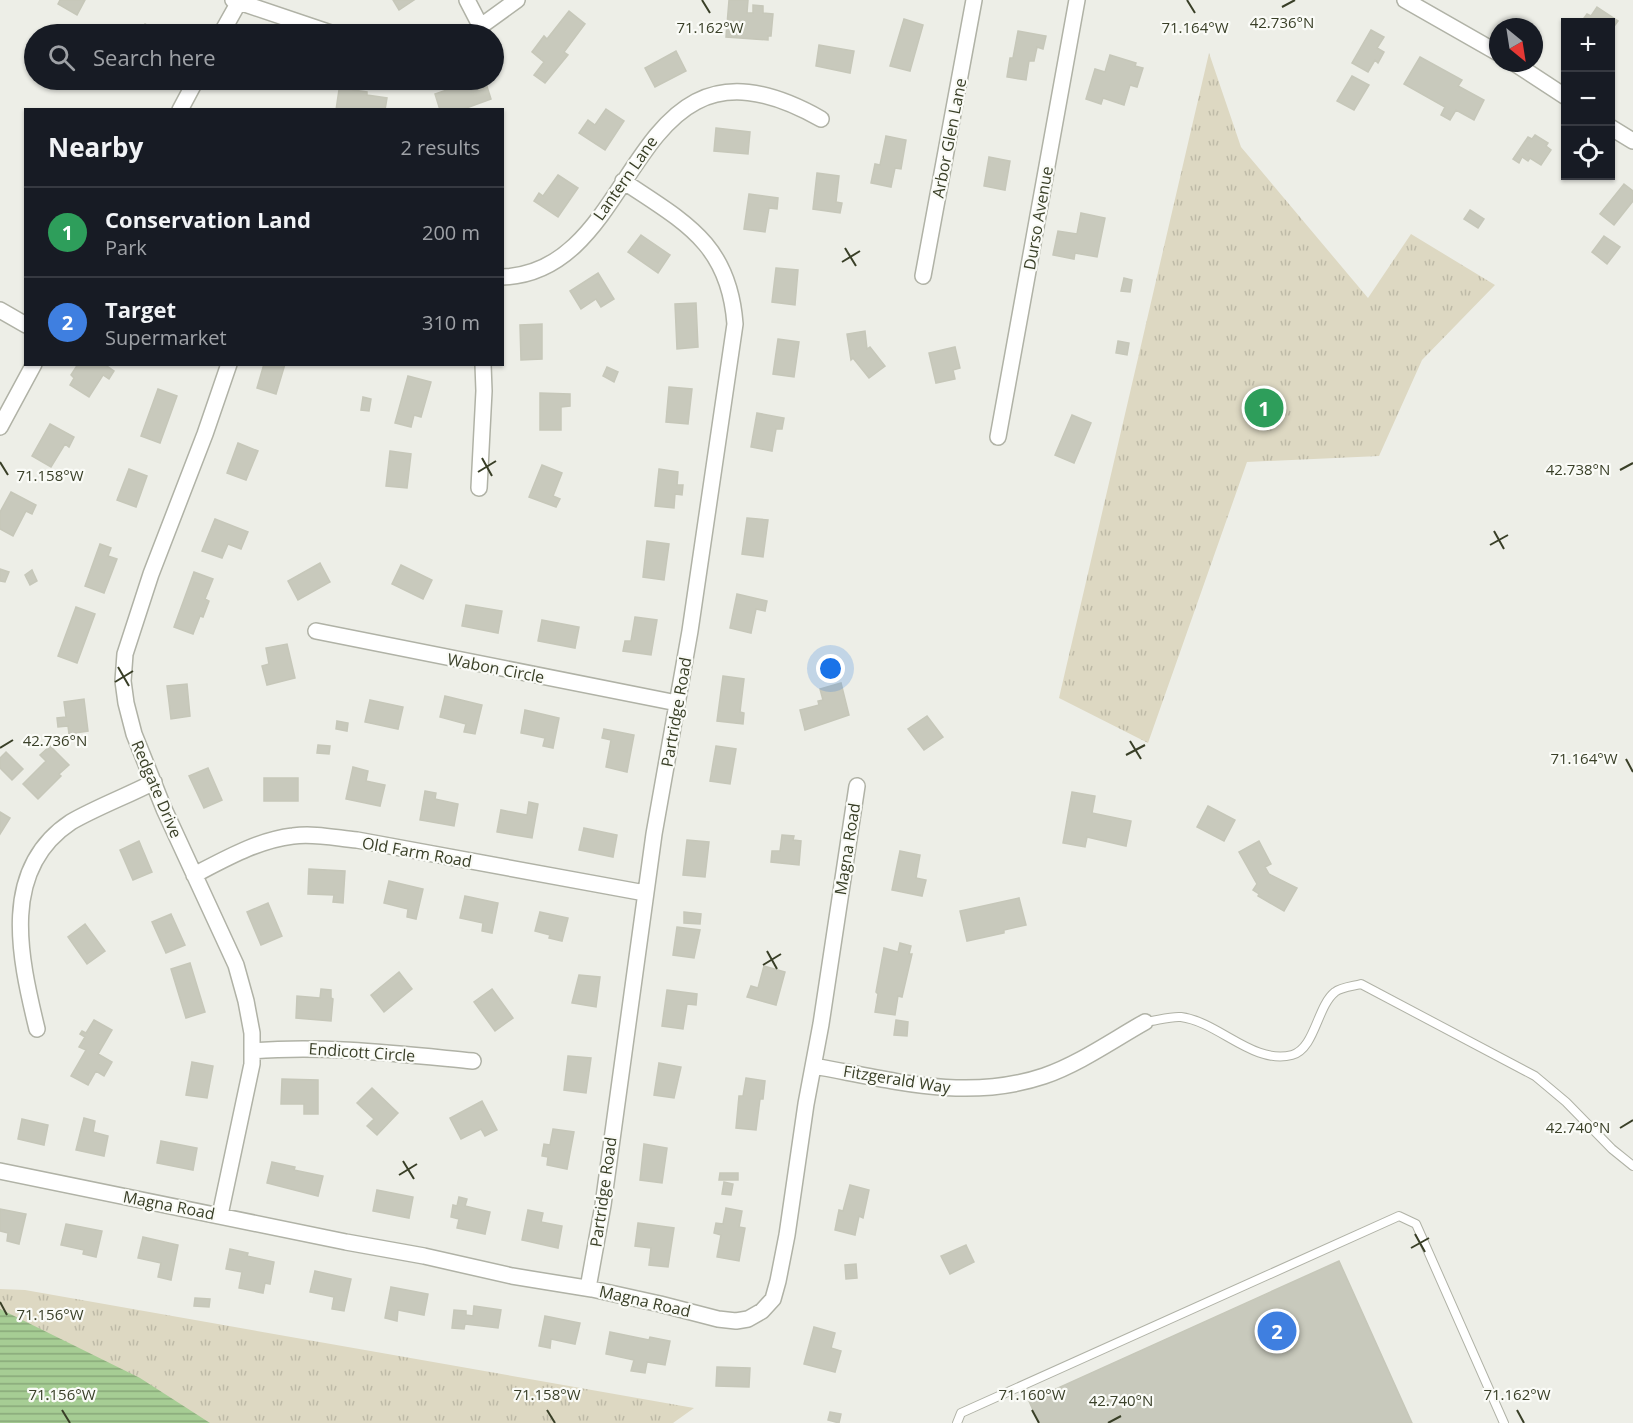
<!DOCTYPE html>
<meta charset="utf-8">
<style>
body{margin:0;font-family:"Open Sans",sans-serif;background:#20242c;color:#f1f3f6}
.controls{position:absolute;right:18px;top:18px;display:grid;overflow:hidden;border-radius:0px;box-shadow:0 2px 4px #0004}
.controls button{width:54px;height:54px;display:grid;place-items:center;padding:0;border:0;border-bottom:2px solid #363941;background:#171b24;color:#f1f3f6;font:30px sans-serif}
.compass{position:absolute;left:1489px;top:18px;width:54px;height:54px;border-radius:50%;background:#171b24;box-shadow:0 2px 4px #0004;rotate:150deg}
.you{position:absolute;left:831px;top:669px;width:21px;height:21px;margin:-15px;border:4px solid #fff;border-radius:50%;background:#1a73e8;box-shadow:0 0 0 9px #1a73e833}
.badge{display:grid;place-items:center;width:39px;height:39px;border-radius:50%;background:#b45309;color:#fff;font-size:20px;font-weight:700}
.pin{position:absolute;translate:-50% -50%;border:3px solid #fff;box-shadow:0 2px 6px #0006}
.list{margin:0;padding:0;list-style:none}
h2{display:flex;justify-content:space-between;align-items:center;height:78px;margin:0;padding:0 24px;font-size:26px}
h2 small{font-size:20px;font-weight:400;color:#9ea1a6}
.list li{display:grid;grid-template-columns:39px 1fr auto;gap:18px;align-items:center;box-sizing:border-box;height:90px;padding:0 24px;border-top:2px solid #363941}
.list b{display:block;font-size:22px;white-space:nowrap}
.list p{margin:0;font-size:20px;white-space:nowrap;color:#9ea1a6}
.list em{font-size:20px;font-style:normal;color:#9ea1a6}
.icon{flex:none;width:33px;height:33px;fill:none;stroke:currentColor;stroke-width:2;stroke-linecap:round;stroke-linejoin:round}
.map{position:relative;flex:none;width:1633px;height:1423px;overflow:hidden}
.search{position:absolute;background:#171b24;box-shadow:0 2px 4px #0004;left:24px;top:24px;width:480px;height:66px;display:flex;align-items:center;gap:15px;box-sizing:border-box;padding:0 21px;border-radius:33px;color:#9ea1a6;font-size:22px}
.panel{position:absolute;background:#171b24;box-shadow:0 2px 4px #0004;left:24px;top:108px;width:480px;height:258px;border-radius:0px}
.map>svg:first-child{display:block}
.park{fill:url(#park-tufts)}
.water{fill:url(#water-rules)}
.building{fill:#c8c9bc;stroke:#c6c7b9;stroke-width:1.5}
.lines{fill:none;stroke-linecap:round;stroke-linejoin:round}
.service-casing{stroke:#b0b2a6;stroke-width:10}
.minor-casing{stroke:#b0b2a6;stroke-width:18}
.service{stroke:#fff;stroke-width:8}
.minor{stroke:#fff;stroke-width:15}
.ticks{fill:none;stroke:#393f27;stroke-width:2}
.labels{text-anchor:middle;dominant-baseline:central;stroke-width:4.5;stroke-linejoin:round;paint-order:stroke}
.street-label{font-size:16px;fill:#393f27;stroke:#fafbf7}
.ticks-label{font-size:15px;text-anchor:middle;fill:#393f27;stroke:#fafbf7;stroke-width:4.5;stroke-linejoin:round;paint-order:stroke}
</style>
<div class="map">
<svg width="1633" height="1423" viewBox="0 0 1633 1423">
<defs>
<pattern id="park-tufts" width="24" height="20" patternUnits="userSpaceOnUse" patternTransform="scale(1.5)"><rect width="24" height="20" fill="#ddd8c2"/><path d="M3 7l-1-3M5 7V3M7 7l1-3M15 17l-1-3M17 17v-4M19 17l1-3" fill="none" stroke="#bebaa7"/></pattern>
<pattern id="water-rules" width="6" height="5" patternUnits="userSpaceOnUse" patternTransform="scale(1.5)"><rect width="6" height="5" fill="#a6cd94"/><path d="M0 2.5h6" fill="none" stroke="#88a879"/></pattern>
</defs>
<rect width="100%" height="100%" fill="#edeee7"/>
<!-- park -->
<path class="park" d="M1209,53L1241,147L1368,298L1411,234L1495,285L1422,360L1379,456L1247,462L1148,743L1059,698Z
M0,1289L25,1290L694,1408L673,1423H0Z"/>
<!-- water -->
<path class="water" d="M0,1309L140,1378L210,1423H0Z"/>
<!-- building -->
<path class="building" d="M60,0H85L77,15L58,4Z
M393,0H414L399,10Z
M729,0H748L747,13H753V5L763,6V13L773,14L771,36H768V40L726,37Z
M1597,7L1618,21L1610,32V22H1581L1587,14L1591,16Z
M569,11L585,24L564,52L568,55L545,83L534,75L544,62L532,52L544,36L547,39Z
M904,19L923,25L910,71L890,66Z
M145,24L164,34H139Z
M1371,30L1384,37L1377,48L1384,52L1378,63L1375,60L1368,72L1352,63Z
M1018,31L1046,36L1043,49L1037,47L1034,61H1029L1026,80L1007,77L1010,58H1013Z
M819,45L854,51L850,73L816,66Z
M676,51L686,71L655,87L645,68Z
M1110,55L1136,63L1135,66L1143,68L1137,87L1130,85L1124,105L1103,98L1101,104L1086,99L1095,69L1105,72Z
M1420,57L1462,80L1458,86L1484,100L1474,120L1456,110L1450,120L1441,115L1445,107L1404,84Z
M1352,76L1369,85L1354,110L1337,101Z
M137,80H154L150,87Z
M476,80H485L491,99L461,110H440L435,94Z
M340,83L353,86V90L367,92V95L387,98L385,110H336Z
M606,109L624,121L605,150L579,133L588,120L595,125Z
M716,128L750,132L748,154L714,151Z
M1535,135L1548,143L1546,146L1551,150L1541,165L1530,158L1528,161L1522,157L1519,163L1513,159L1528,137L1532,139Z
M886,136L906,140L901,169L895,168L891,187L871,183L875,164L880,165Z
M989,157L1010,161L1005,190L984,186Z
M817,173L839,176L836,202L842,203L840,213L813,209Z
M558,175L578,188L558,217L534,201L539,193L543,196Z
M1624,184L1633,191V201L1614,225L1600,214Z
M749,194L778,198L777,209L769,208L765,232L744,229Z
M1470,210L1484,219L1478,228L1464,219Z
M1081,213L1105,218L1097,257L1075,253L1074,259L1053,255L1058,231L1077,234Z
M641,235L670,255L658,273L628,252Z
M1604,236L1620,247L1607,264L1592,252Z
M776,268L798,270L795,305L772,302Z
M598,273L614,299L601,307L596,299L581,309L570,291Z
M1124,278L1132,280L1130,292L1121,291Z
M696,303L698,347L677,349L675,304Z
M542,324V359L521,360L520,325Z
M865,331L867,349L870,347L885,366L869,378L853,358L851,360L847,334Z
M778,339L799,342L794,377L773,374Z
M1118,341L1129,343L1127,355L1116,353Z
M955,347L960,368L953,370L955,379L936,383L929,353Z
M78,364H104L114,371L109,379L103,375L89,397L70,385L74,378L71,375Z
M264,364H285L276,394L257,388Z
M607,367L618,372L614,382L603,376Z
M408,376L431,382L421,417L414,415L411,427L395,423Z
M669,387L692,389L688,424L666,422Z
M158,389L177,396L160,443L141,436Z
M540,393L570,394V406L561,407V430H540Z
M363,397L371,399L369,411L361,410Z
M757,413L784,418L782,429H776L772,451L751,447Z
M1072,415L1091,423L1074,463L1055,455Z
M50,424L74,437L69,447L65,444L51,467L32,456Z
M238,443L258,451L246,480L227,473Z
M390,451L411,454L407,488L386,486Z
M542,465L562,473L553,496L560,499L556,507L529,497Z
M129,469L147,476L136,507L117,500Z
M659,469L678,472L677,485H683L682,495L675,494L674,508L655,506Z
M11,492L36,505L32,514L26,511L13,536L0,529V512Z
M747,518L768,520L763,557L742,554Z
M215,519L248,532L241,549L228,544L222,558L202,551Z
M647,541L669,544L664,580L643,577Z
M100,544L111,548L108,556L117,559L104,593L85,586Z
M320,563L330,582L298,600L288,581Z
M401,565L432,580L423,599L392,584Z
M0,569L9,572L5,582L0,581Z
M32,570L37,581L30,585L25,575Z
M194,572L213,579L205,599L209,601L203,617L200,616L193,634L174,627Z
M737,594L767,601L765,611L756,609L751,633L730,628Z
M466,605L502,611L498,633L462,626Z
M76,607L95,614L77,663L58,656Z
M635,617L657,620L651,655L623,651L625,641H631Z
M542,620L579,627L575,648L538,641Z
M287,644L295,678L267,685L262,666L269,664L266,648Z
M723,676L744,679L740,712L744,713L743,724L717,721Z
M841,683L849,715L805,730L800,710L819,705L818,701L823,700L820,689Z
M187,684L190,716L171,719L167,686Z
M445,696L482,705L475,734L464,732L466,724L440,717Z
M84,699L88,731L69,734L68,726L58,727L57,718L66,717L64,702Z
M370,700L403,707L398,729L365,722Z
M525,710L559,718L553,748L543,746L545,738L521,733Z
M927,716L943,737L924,750L908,729Z
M337,721L348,723L347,731L336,729Z
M604,729L634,735L627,772L606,767L611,740L602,738Z
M318,745L330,746L329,754L317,753Z
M50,746L69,765L59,774L61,776L38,799L23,784L46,761L40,755Z
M716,746L736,749L730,784L710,781Z
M6,752L23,769L12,780L0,768V758Z
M353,767L368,771L366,781L385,785L380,806L346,799Z
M208,768L222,800L204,808L189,776Z
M264,778H298V801H264Z
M425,791L436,793L435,799L458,804L454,826L420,820Z
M1072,792L1095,796L1092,813L1131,821L1126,846L1087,837L1085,847L1063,843Z
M529,802L538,804L532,838L497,832L501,810L527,815Z
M1208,806L1235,820L1224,841L1197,827Z
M0,812L10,818L0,834Z
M584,828L617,835L613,857L579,850Z
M782,835L794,836L793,840L801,841L799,865L771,862L772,851H780Z
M687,840L709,842L705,877L683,875Z
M139,841L152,872L133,880L120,850Z
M1259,841L1271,864L1265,867L1269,874L1297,888L1284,911L1258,896L1259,894L1253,890L1257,884L1239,852Z
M900,851L920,855L916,878L926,880L922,896L892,890Z
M309,869L345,871L343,903L333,902L334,895L308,894Z
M389,881L423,889L416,919L407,917L408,909L384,903Z
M465,896L498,903L492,933L482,931L483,923L460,918Z
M1019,898L1026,925L1004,930V933L967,941L960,911Z
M268,903L282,936L261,945L247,912Z
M540,912L568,918L562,941L549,938L550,935L535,931Z
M684,912L701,914L700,924L684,923Z
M171,914L185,945L166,953L152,922Z
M85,924L105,951L87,964L68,937Z
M677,927L700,930L694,958L673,955Z
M900,943L911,946L909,954H912L902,997L898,996L895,1015L875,1012L878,994L876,992L884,948L898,952Z
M190,963L205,1012L186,1018L171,969Z
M764,966L785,972L776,1005L747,997L751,986L758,988Z
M399,972L412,989L384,1012L371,995Z
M579,975L600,977L596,1007L572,1003Z
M321,989L331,990V998L333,999L331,1021L296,1018L297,996L320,998Z
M492,989L513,1018L495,1031L474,1002Z
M667,990L697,994L696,1005L687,1004L683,1029L662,1026Z
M94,1020L112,1030L98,1054L112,1062L104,1076L96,1071L88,1085L71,1076L86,1050L79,1047L85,1037L80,1034L82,1031L86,1033Z
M896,1020L908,1022L907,1036L894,1035Z
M568,1056L591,1058L586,1093L564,1090Z
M192,1062L213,1066L207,1098L186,1095Z
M659,1063L681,1067L674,1098L654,1095Z
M746,1078L765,1081L763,1099H760L756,1130L736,1128L739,1096H743Z
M282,1079L318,1080V1114H304V1104H281Z
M372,1088L398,1113L377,1135L367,1126L374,1119L357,1103Z
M482,1101L497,1130L485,1136L481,1129L461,1139L450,1118Z
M84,1118L95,1121L93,1132L108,1136L104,1156L76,1150Z
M22,1119L48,1125L44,1145L18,1139Z
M553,1129L574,1132L567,1169L547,1165L548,1157L542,1156L544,1144L550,1145Z
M161,1141L197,1148L193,1170L157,1163Z
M644,1144L667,1148L662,1183L640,1180Z
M272,1162L295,1167L294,1170L323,1176L318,1196L267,1183Z
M720,1173H738V1180H719Z
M724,1182L733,1184L731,1195L722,1194Z
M850,1185L869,1190L863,1218L859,1216L855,1235L835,1230L839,1210L843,1211Z
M377,1190L413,1197L409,1218L373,1211Z
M459,1197L467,1199L465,1206L490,1212L485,1234L457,1228L459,1219L451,1217L453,1205L457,1206Z
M726,1208L742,1211L739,1227L745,1228L739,1261L717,1257L721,1235L714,1233L716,1223L723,1224Z
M0,1209L26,1214L19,1244L7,1241L8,1233L0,1231Z
M528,1210L543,1213L541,1222L562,1226L558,1248L522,1240Z
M638,1223L674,1228L668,1267L649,1265L651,1248L635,1246Z
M66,1224L102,1231L96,1257L83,1254L84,1250L61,1245Z
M143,1237L178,1245L171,1280L158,1277L161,1263L138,1258Z
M966,1245L974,1262L950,1274L941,1256Z
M230,1249L248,1253L247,1256L274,1262L270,1284L265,1283L263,1293L239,1288L242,1272L226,1269Z
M1339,1261L1412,1423H1039L1029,1401Z
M856,1264L857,1278L846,1279L845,1265Z
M315,1271L351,1279L344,1311L332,1309L334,1297L310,1292Z
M391,1287L428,1294L424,1315L398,1310L397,1321L385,1318Z
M195,1298L210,1299L209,1307L194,1306Z
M474,1306L501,1310L498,1328L465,1324L464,1329L452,1328L454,1310L466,1311V1315L473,1316Z
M545,1316L580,1323L575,1344L551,1339L550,1348L539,1346Z
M814,1327L835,1333L831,1348L841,1351L835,1372L804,1364Z
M610,1332L649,1340L650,1337L670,1341L665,1365L647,1362L645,1373L631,1371L634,1360L606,1354Z
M717,1367L750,1368L749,1387L716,1386Z
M830,1412L841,1414L839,1423L828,1420Z"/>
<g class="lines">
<!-- service casing -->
<g class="service-casing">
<path id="service" d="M1145,1022C1156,1021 1170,1016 1181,1017C1219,1022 1253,1065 1292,1055C1315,1049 1317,1006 1335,992C1341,987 1354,986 1361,984L1535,1076L1566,1102L1612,1149L1633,1166
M957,1423L961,1413L1399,1216L1416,1224L1504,1423"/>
</g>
<!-- minor casing -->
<g class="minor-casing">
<path id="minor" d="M233,0L334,34
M467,0L481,27
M1405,0L1498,53
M221,34L240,0
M470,34L517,0
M1514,63L1566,97
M180,110L196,80
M1610,127L1633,141
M923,276L974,0
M502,277C646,273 625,8 821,119
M0,310L26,325
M0,427L34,364
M998,437L1077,0
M479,488L484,391L483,364
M316,631L677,703
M194,875C225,859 258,840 293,836C314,833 336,838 357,840L645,893
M37,1029C19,955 0,869 71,822C97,807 127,796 154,782
M252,1051C326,1045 399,1054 473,1061
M814,1066C891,1080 967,1102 1044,1076C1079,1064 1113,1040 1145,1022
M0,1171L346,1242L424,1256L512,1276L592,1289L660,1304L718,1319L736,1321L748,1319L762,1311L773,1299L778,1281L787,1235L806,1104L821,1024L857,786
M220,1215L252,1064V1033L246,1001L236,965L164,809L134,734L126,703L123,681L125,654L151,574L205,434L229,364
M588,1288L603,1205L654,834L690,631L735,324C729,243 684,222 623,181"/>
</g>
<!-- service -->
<use href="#service" class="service"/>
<!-- minor -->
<use href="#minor" class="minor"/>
</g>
<!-- ticks -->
<path class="ticks" d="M702,0L710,13M1187,0L1195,13M1282,7L1295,0M845,248L856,266M842,262L860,251M482,458L492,476M0,462L8,475M1620,470L1633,463M478,472L496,461M1494,531L1504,549M1490,545L1508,535M118,667L129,686M115,682L133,671M1130,741L1141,759M0,748L13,740M1126,755L1145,745M1626,759L1633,772M767,951L777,969M763,965L781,954M1620,1128L1633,1120M403,1161L414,1179M399,1175L417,1164M1415,1234L1425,1252M1411,1248L1429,1238M0,1302L7,1315M62,1410L70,1423M547,1410L555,1423M1032,1410L1039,1423M1517,1410L1524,1423M1108,1423L1121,1416"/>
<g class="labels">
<!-- street labels -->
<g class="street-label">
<text transform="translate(949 138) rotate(-79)">Arbor Glen Lane</text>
<text transform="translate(625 178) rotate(-55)">Lantern Lane</text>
<text transform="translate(1038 218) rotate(-80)">Durso Avenue</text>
<text transform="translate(496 668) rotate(11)">Wabon Circle</text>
<text transform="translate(676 712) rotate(-80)">Partridge Road</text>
<text transform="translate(157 789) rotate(67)">Redgate Drive</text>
<text transform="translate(847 849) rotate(-81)">Magna Road</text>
<text transform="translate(417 852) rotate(10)">Old Farm Road</text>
<text transform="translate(362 1052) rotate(4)">Endicott Circle</text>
<text transform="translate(897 1079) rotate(9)">Fitzgerald Way</text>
<text transform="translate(603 1192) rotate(-82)">Partridge Road</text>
<text transform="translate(169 1205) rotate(11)">Magna Road</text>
<text transform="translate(645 1301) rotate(13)">Magna Road</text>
</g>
</g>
<g class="ticks-label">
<text x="1282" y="28">42.736°N</text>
<text x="710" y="33">71.162°W</text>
<text x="1195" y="33">71.164°W</text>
<text x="1578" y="475">42.738°N</text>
<text x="50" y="481">71.158°W</text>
<text x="55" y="746">42.736°N</text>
<text x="1584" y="764">71.164°W</text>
<text x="1578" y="1133">42.740°N</text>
<text x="50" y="1320">71.156°W</text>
<text x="62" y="1400">71.156°W</text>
<text x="547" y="1400">71.158°W</text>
<text x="1032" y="1400">71.160°W</text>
<text x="1517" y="1400">71.162°W</text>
<text x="1121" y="1406">42.740°N</text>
</g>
</svg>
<div class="controls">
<button>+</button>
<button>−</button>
<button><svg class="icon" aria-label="locate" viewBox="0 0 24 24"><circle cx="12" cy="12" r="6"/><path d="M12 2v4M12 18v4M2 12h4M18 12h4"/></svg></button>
</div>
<svg class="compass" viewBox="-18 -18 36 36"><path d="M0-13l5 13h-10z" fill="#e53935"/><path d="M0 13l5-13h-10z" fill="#9ea1a6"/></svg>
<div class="you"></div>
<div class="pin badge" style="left:1264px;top:408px;background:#2e9e5b">1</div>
<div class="pin badge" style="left:1277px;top:1331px;background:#3f7fe0">2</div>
<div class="search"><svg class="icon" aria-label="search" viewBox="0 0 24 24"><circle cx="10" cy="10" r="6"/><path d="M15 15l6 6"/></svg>Search here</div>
<section class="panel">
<h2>Nearby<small>2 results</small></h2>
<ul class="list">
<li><span class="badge" style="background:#2e9e5b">1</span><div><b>Conservation Land</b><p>Park</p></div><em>200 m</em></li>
<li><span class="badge" style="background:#3f7fe0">2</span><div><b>Target</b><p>Supermarket</p></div><em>310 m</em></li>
</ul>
</section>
</div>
